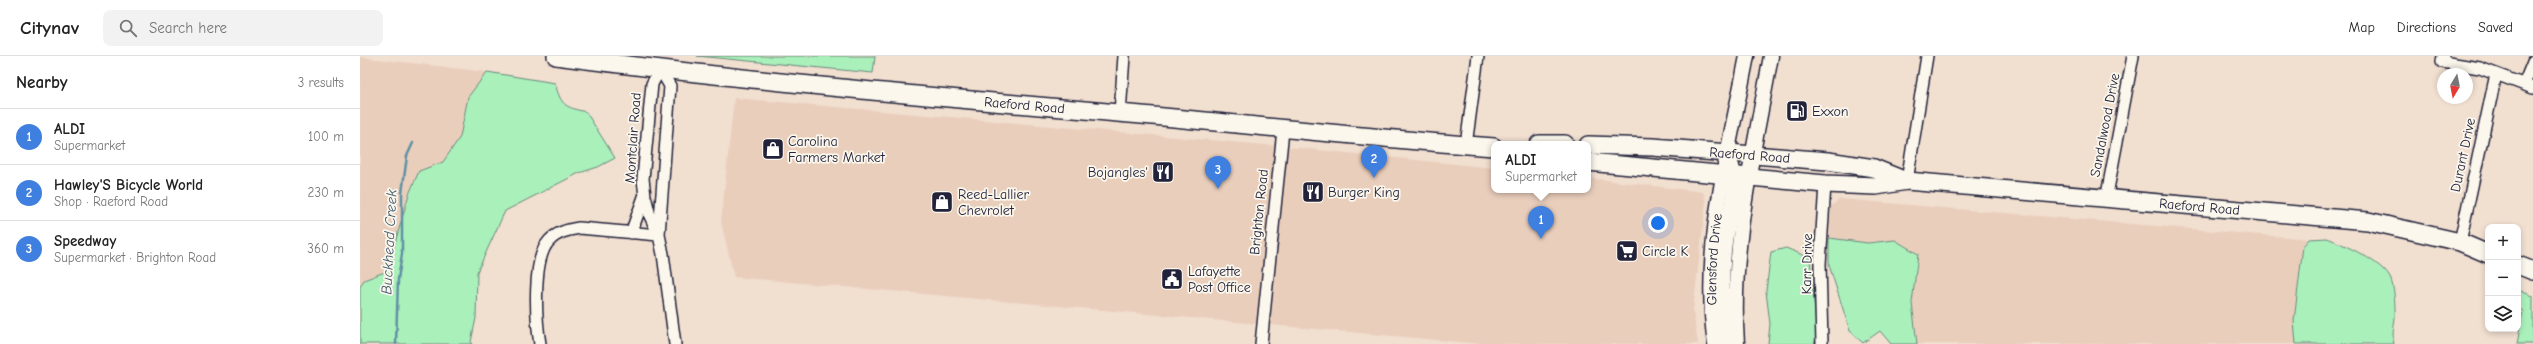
<!DOCTYPE html>
<meta charset="utf-8">
<style>
body{margin:0;font-family:"Comic Neue",sans-serif;background:#f2f2f2;color:#222}
.controls{position:absolute;right:12px;bottom:12px;display:grid;overflow:hidden;border-radius:8px;box-shadow:0 2px 6px #0003}
.controls button{width:36px;height:36px;display:grid;place-items:center;padding:0;border:0;border-bottom:1px solid #e0e0e0;background:#fff;color:#222;font:20px sans-serif}
.compass{position:absolute;left:2077px;top:12px;width:36px;height:36px;border-radius:50%;background:#fff;box-shadow:0 2px 6px #0003;rotate:190deg}
.you{position:absolute;left:1298px;top:167px;width:14px;height:14px;margin:-10px;border:3px solid #fff;border-radius:50%;background:#1a73e8;box-shadow:0 0 0 6px #1a73e833}
.badge{display:grid;place-items:center;width:26px;height:26px;border-radius:50%;background:#7c3aed;color:#fff;font-size:13px;font-weight:700}
.pin{position:absolute;translate:-50% -33px;filter:drop-shadow(0 1px 2px #0008)}
.pin::after{content:'';position:absolute;top:21px;width:14px;height:12px;background:inherit;clip-path:polygon(0 0,100% 0,50% 100%)}
.popup{position:absolute;left:1131px;top:85px;width:100px;height:52px;box-sizing:border-box;display:grid;place-content:center;border-radius:8px;background:#fff;filter:drop-shadow(0 1px 3px #0005);font-size:13px;white-space:nowrap;color:#767676}
.popup b{font-size:15px;color:#222}
.popup::after{content:'';position:absolute;left:50%;top:100%;margin-left:-8px;border:8px solid transparent;border-top-color:#fff}
.list{margin:0;padding:0;list-style:none}
h2{display:flex;justify-content:space-between;align-items:center;height:52px;margin:0;padding:0 16px;font-size:17px}
h2 small{font-size:13px;font-weight:400;color:#767676}
.list li{display:grid;grid-template-columns:26px 1fr auto;gap:12px;align-items:center;box-sizing:border-box;height:56px;padding:0 16px;border-top:1px solid #e0e0e0}
.list b{display:block;font-size:15px;white-space:nowrap}
.list p{margin:0;font-size:13px;white-space:nowrap;color:#767676}
.list em{font-size:13px;font-style:normal;color:#767676}
.icon{flex:none;width:22px;height:22px;fill:none;stroke:currentColor;stroke-width:2;stroke-linecap:round;stroke-linejoin:round}
.map{position:relative;flex:none;width:2173px;height:288px;overflow:hidden}
header{display:flex;align-items:center;gap:24px;box-sizing:border-box;height:56px;padding:0 20px;background:#fff;border-bottom:1px solid #e0e0e0}
header strong{font-size:19px}
nav{display:flex;gap:22px;margin-inline-start:auto;font-size:14px}
.search{width:280px;height:36px;background:#f2f2f2;display:flex;align-items:center;gap:10px;box-sizing:border-box;padding:0 14px;border-radius:8px;color:#767676;font-size:15px}
main{display:flex}
aside{flex:1;background:#fff}
.map>svg:first-child{display:block}
.built{fill:#eacebc}
.green{fill:#aaf0bb;stroke:#66897b}
.lines{fill:none;stroke-linecap:round;stroke-linejoin:round}
.stream{stroke:#6191a3;stroke-width:2.5}
.minor-casing{stroke:#22223b;stroke-width:14}
.major-casing{stroke:#22223b;stroke-width:17}
.highway-casing{stroke:#22223b;stroke-width:20}
.minor{stroke:#fbf7ec;stroke-width:11}
.major{stroke:#fbf7ec;stroke-width:14}
.highway{stroke:#fbf7ec;stroke-width:17}
.labels{text-anchor:middle;dominant-baseline:central;stroke-width:3.5;stroke-linejoin:round;paint-order:stroke}
.street-label{font-size:14px;fill:#22223b;stroke:#fbf7ec}
.poi-label{font-size:14px;fill:#22223b;stroke:#fbf7ec;text-anchor:start}
.water-label{font-size:15px;font-style:italic;fill:#425a6f;stroke:#fbf7ec}
</style>
<header>
<strong>Citynav</strong>
<div class="search"><svg class="icon" aria-label="search" viewBox="0 0 24 24"><circle cx="10" cy="10" r="6"/><path d="M15 15l6 6"/></svg>Search here</div>
<nav><a>Map</a><a>Directions</a><a>Saved</a></nav>
</header>
<main>
<aside>
<h2>Nearby<small>3 results</small></h2>
<ul class="list">
<li><span class="badge" style="background:#3f7fe0">1</span><div><b>ALDI</b><p>Supermarket</p></div><em>100 m</em></li>
<li><span class="badge" style="background:#3f7fe0">2</span><div><b>Hawley'S Bicycle World</b><p>Shop · Raeford Road</p></div><em>230 m</em></li>
<li><span class="badge" style="background:#3f7fe0">3</span><div><b>Speedway</b><p>Supermarket · Brighton Road</p></div><em>360 m</em></li>
</ul>
</aside>
<div class="map">
<svg width="2173" height="288" viewBox="0 0 2173 288">
<rect width="100%" height="100%" fill="#f1dfd0"/>
<filter id="ink" filterUnits="userSpaceOnUse"><feTurbulence type="fractalNoise" baseFrequency=".025" numOctaves="2"/><feDisplacementMap in="SourceGraphic" scale="8" xChannelSelector="R" yChannelSelector="G"/><feConvolveMatrix kernelMatrix="1 2 1 2 8 2 1 2 1" color-interpolation-filters="sRGB"/></filter>
<g filter="url(#ink)">
<!-- built -->
<path class="built" d="M0,1L127,16L108,41L100,81L83,106L59,116L49,138L27,215L4,224L0,231Z
M374,42L939,92L1134,112V134H1228V122L1343,136L1346,145L1333,255L1338,288H1122L374,221L361,166Z
M1480,143L1949,183L1943,190L1934,265L1936,288H1557L1552,247L1558,198L1535,184L1508,187L1469,182L1471,150Z"/>
<!-- green -->
<path class="green" d="M337,0H515L513,17Z
M127,16L195,27C201,49 204,51 226,56L255,102L238,111L219,117L145,155L117,216L116,262L111,286L113,288H0V231L4,224L27,215L49,138L59,115L83,106L100,81L108,41Z
M1469,182L1508,187L1535,184L1558,198L1552,247L1557,288H1531L1520,275L1503,287L1490,275L1469,209Z
M1967,182C1983,188 2025,207 2031,224C2034,232 2035,245 2035,254C2036,266 2031,277 2034,288H1936L1934,265L1943,190L1949,183Z
M1426,192L1450,202L1457,280L1454,288H1408L1410,268L1406,235L1411,196Z
M2158,234L2173,240V288H2157L2163,255L2158,252Z"/>
<g class="lines">
<!-- stream -->
<path class="stream" d="M36,288L38,223L42,198V137L47,100L53,87"/>
<!-- minor casing -->
<g class="minor-casing">
<path id="minor" d="M2083,0L2082,6L2120,12L2173,32
M300,13L292,28L283,123L285,140L290,160L299,179L303,198L315,288
M2164,28L2173,6
M760,57L764,0
M1106,89L1118,0
M1547,125L1567,0
M1746,144L1773,0
M271,177L284,141
M299,178L310,30L300,13
M2100,186L2136,18
M180,288C176,264 172,203 189,185C197,176 208,174 219,172L299,179
M901,288L923,74
M1462,288L1460,208L1465,128"/>
</g>
<!-- major casing -->
<g class="major-casing">
<g id="major">
<path id="s1" d="M1355,288C1341,192 1369,94 1387,0"/>
<path d="M1368,288C1361,255 1361,219 1365,186C1368,162 1379,133 1372,110"/>
<path d="M1377,288C1370,190 1394,96 1411,0"/>
</g>
</g>
<!-- highway casing -->
<g class="highway-casing">
<g id="highway">
<path id="s2" d="M196,0C379,24 563,40 747,56C876,67 1005,82 1134,91"/>
<path d="M1179,88H1205"/>
<path id="s3" d="M1228,89L1293,91L1468,105L1514,112L1546,125"/>
<path id="s4" d="M1228,106L1465,128L1516,130L1547,125L2008,165L2100,186L2128,198"/>
<path d="M2158,209L2173,215"/>
</g>
</g>
<!-- minor -->
<use href="#minor" class="minor"/>
<!-- major -->
<use href="#major" class="major"/>
<!-- highway -->
<use href="#highway" class="highway"/>
</g>
</g>
<!-- icons -->
<defs>
<g id="fuel-square" transform="scale(1.15)"><rect x="-9" y="-9" width="18" height="18" rx="4" fill="#22223b" stroke="#fbf7ec"/><path d="M-5.5-6h7V0h2V4h1.3V-2.5L3-4.5l.8-.8L6-3V5H2.5V1h-1V6h-7ZM-4.2-4.7v3.2H.2V-4.7Z" fill="#fff"/></g>
<g id="shop-square" transform="scale(1.15)"><rect x="-9" y="-9" width="18" height="18" rx="4" fill="#22223b" stroke="#fbf7ec"/><path d="M-5-2.5h2.3a2.7 3.5 0 0 1 5.4 0H5L5.5 6h-11ZM-1.5-2.5h3a1.5 2.3 0 0 0-3 0Z" fill="#fff"/></g>
<g id="restaurant-square" transform="scale(1.15)"><rect x="-9" y="-9" width="18" height="18" rx="4" fill="#22223b" stroke="#fbf7ec"/><path d="M-5-6h1v4h1v-4h1v4h1v-4h1v5L-1.5 .5V6h-2V.5L-5-1ZM5-6V6H3V1.5H1.5Q1.5-4 5-6Z" fill="#fff"/></g>
<g id="supermarket-square" transform="scale(1.15)"><rect x="-9" y="-9" width="18" height="18" rx="4" fill="#22223b" stroke="#fbf7ec"/><path d="M-6-5.5h2.5l.6 2H6L4.5 2H-2.5L-4.4-4H-6ZM-1.5 3.2a1.3 1.3 0 1 0 .1 0ZM3 3.2a1.3 1.3 0 1 0 .1 0Z" fill="#fff"/></g>
<g id="civic-square" transform="scale(1.15)"><rect x="-9" y="-9" width="18" height="18" rx="4" fill="#22223b" stroke="#fbf7ec"/><path d="M-.6-6.5H3V-4.5H.6V-3L4-1V1h2V6H-6V1h2V-1L-.6-3ZM-1.2 2.5V6h2.4V2.5Z" fill="#fff"/></g>
</defs>
<g fill-rule="evenodd">
<use href="#fuel-square" x="1437" y="55"/>
<use href="#shop-square" x="413" y="93"/>
<use href="#restaurant-square" x="803" y="116"/>
<use href="#restaurant-square" x="953" y="136"/>
<use href="#shop-square" x="582" y="146"/>
<use href="#supermarket-square" x="1267" y="195"/>
<use href="#civic-square" x="812" y="223"/>
</g>
<g class="labels">
<!-- street labels -->
<g class="street-label">
<text stroke="none"><textPath href="#s2" startOffset="471">Raeford Road</textPath></text>
<text transform="translate(1745 69) rotate(-79)">Sandalwood Drive</text>
<text transform="translate(273 82) rotate(-86)">Montclair Road</text>
<text stroke="none"><textPath href="#s3" startOffset="162">Raeford Road</textPath></text>
<text transform="translate(2103 99) rotate(-78)">Durant Drive</text>
<text stroke="none"><textPath href="#s4" startOffset="614">Raeford Road</textPath></text>
<text transform="translate(899 156) rotate(-84)">Brighton Road</text>
<text stroke="none"><textPath href="#s1" startOffset="85">Glensford Drive</textPath></text>
<text transform="translate(1447 208) rotate(-89)">Karr Drive</text>
</g>
<!-- poi labels -->
<g class="poi-label">
<text x="1452" y="55">Exxon</text>
<text x="428" y="85">Carolina<tspan x="428" dy="16">Farmers Market</tspan></text>
<text x="788" y="116" text-anchor="end">Bojangles'</text>
<text x="968" y="136">Burger King</text>
<text x="598" y="138">Reed-Lallier<tspan x="598" dy="16">Chevrolet</tspan></text>
<text x="1282" y="195">Circle K</text>
<text x="828" y="215">Lafayette<tspan x="828" dy="16">Post Office</tspan></text>
</g>
<!-- water labels -->
<g class="water-label">
<text transform="translate(29 186) rotate(-87)">Buckhead Creek</text>
</g>
</g>
</svg>
<div class="controls">
<button>+</button>
<button>−</button>
<button><svg class="icon" aria-label="layers" viewBox="0 0 24 24"><path d="M12 4l9 5-9 5-9-5zM3 14l9 5 9-5"/></svg></button>
</div>
<svg class="compass" viewBox="-18 -18 36 36"><path d="M0-13l5 13h-10z" fill="#e53935"/><path d="M0 13l5-13h-10z" fill="#767676"/></svg>
<div class="you"></div>
<div class="pin badge" style="left:1181px;top:183px;background:#3f7fe0">1</div>
<div class="popup"><b>ALDI</b>Supermarket</div>
<div class="pin badge" style="left:1014px;top:122px;background:#3f7fe0">2</div>
<div class="pin badge" style="left:858px;top:133px;background:#3f7fe0">3</div>
</div>
</main>
